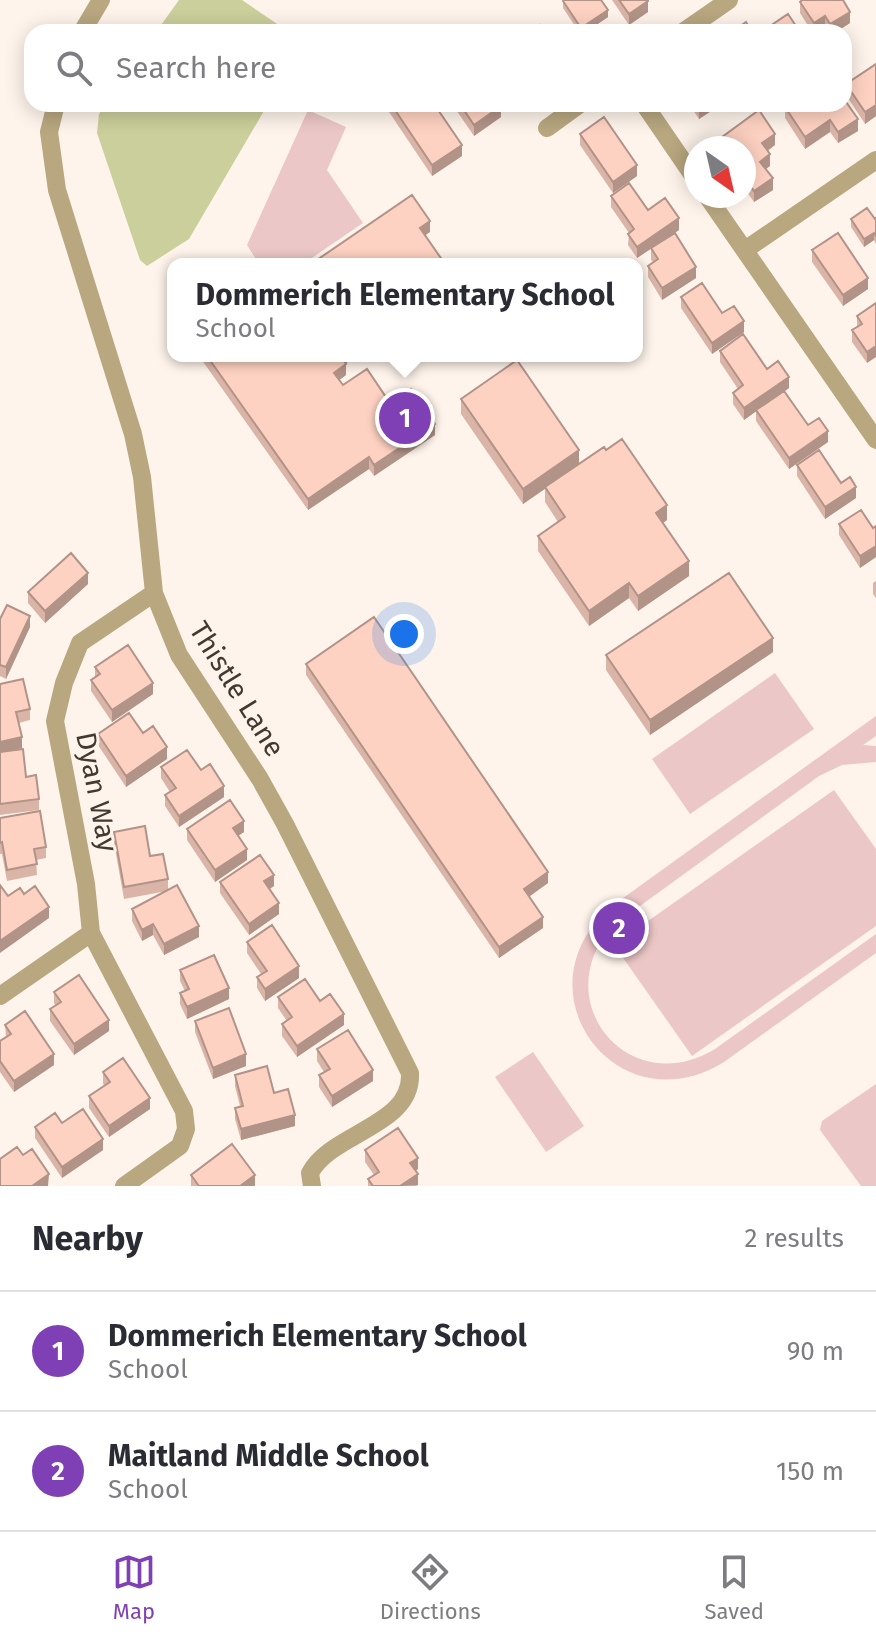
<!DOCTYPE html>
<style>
body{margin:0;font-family:"Fira Sans",sans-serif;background:#f7f7f7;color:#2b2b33}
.compass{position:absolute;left:684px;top:136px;width:72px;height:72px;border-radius:50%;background:#fff;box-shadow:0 4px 20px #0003;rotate:146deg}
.you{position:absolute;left:404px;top:634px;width:28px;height:28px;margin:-20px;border:6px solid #fff;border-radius:50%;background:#1a73e8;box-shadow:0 0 0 12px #1a73e833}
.badge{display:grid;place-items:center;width:52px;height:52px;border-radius:50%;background:#8040b5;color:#fff;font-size:26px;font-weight:700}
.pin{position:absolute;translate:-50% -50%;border:4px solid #fff;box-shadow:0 2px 8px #0006}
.popup{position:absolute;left:167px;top:258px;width:476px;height:104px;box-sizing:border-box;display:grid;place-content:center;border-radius:16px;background:#fff;filter:drop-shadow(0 2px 6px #0005);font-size:26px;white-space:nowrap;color:#7c7c81}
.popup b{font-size:30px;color:#2b2b33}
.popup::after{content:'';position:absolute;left:50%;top:100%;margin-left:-16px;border:16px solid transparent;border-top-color:#fff}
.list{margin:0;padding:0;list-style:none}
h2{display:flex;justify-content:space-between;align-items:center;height:104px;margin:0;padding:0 32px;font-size:34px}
h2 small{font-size:26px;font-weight:400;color:#7c7c81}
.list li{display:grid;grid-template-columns:52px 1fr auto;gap:24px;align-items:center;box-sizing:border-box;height:120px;padding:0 32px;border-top:2px solid #e1e1e2}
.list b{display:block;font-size:30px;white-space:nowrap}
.list p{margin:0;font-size:26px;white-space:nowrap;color:#7c7c81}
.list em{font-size:26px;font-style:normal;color:#7c7c81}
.icon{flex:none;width:44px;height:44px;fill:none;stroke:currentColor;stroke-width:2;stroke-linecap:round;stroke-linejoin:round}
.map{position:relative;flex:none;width:876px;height:1186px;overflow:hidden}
.search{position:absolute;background:#fff;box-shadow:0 4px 20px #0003;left:24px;right:24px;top:24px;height:88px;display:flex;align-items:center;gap:20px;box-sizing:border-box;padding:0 28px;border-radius:24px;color:#7c7c81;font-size:30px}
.sheet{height:344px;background:#fff}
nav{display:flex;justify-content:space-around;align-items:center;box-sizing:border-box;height:112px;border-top:2px solid #e1e1e2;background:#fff;font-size:22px;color:#7c7c81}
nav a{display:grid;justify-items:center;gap:4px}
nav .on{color:#8040b5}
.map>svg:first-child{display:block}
.green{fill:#ecc7c7}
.water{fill:#cbcf9b}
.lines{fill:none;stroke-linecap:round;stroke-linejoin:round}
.minor{stroke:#b8a77f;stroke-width:18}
.wall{fill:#dab5a7}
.shaded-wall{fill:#b29388}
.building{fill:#fed2c2;stroke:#b29388;stroke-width:2}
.labels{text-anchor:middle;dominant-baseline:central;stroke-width:6;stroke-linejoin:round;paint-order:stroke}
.street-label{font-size:28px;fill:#423930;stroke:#fef4eb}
</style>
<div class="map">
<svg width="876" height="1186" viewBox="0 0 876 1186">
<rect width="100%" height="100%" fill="#fef4eb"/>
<!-- green -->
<path class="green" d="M308,110L346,127L327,170L363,223L303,264H259L247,245Z
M775,673L814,729L690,814L652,759Z
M876,716V736L863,745L876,746V762L842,765L819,776L611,927C547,1003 630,1101 715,1049L876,934V953L724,1062C616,1129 514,989 612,906Z
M834,790L876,849V926L692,1056L614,945Z
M533,1052L584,1126L546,1152L495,1077Z
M876,1084V1186H861L820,1130L822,1121Z"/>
<!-- water -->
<path class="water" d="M179,0H242L289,32H156Z
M106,104H268L189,239L147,266L140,260L97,133L99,114Z"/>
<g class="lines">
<!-- minor -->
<path class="minor" d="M82,32L101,0
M683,32L729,0
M56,104L49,132L57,190L133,434L142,477L154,593L179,655L260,779L285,824L410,1073C413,1126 332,1132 310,1173L312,1186
M644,104L696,180
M547,128L580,104
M707,196L876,440
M745,250L876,160
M0,996L91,933
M124,1186L180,1146L186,1129L184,1111L91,933L86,884L55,721L64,683L80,643L154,593"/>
</g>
<!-- wall -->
<path class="wall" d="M612,0H648V12L629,25Z
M563,1L608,17L586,32H579L563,8Z
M800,2L850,23L836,32H828L825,27L818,32H812L800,13Z
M876,64V116L865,124L846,95V84Z
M385,104H434L462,156L432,176L385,106Z
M452,104H500L501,117L474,136Z
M689,104H722L699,119Z
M789,104L858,131L838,143L830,132L805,149L785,118V107Z
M580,134L637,176L613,193L580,145Z
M718,140L775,145L768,151L770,166L766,169L773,190L754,202L744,188V148H718Z
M611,196L648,210L679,230L637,258L628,245L629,233L611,207Z
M876,218V244L874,240L864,247L851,227V219Z
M651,248L696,278L662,300L648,277V266L653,262L651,260Z
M812,250L868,289L843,306L812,262Z
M681,297L722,313L744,332L712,354L681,308Z
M876,303L867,363L852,342V330L857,327V316Z
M720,351L767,369L789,388L785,391L808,425L828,442L789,469L756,421V411L744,420L733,404V393L738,389L720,362Z
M199,356H356L346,363V375L339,380L343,385L390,403L435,435L374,476L369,469L308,510Z
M461,399L579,463L667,520L663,523L689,576L638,611L629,598L589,626L538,551V536L558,522L545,502V489L523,504L461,414Z
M797,465L841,483L856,498L825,519L797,476Z
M839,524L873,528L876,526V557L860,568L839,535Z
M876,581V598L873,594V583Z
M88,584L45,623L28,603V592Z
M0,619L30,627L6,679L0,676Z
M773,652L650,735L606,670V655Z
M306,664L548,883L529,897L543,928L499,958L306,675Z
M95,667L153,694L112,722L91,691V680L95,678Z
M0,684L30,709V720L19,723L26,777L39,799V810L0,815Z
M143,733L167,759L126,787L98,745V734Z
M161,767L201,770L224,797L179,827L165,806V795L170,792L161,778Z
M0,818L46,847V858L36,860L37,875L7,881L2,854H0Z
M187,829L244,832L238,836L247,860L215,882L187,840Z
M114,832L150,856L168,879V890L199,937L164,955L153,935L142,941L132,921V909L167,891L124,899L114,843Z
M220,882L274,886L270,889L279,914L249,935L220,893Z
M247,942L299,978L265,1001L257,988V977L261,974L247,953Z
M180,970L229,999L187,1019L180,1004V993L185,991L180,981Z
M54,992L109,1031L74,1055L50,1021V1009L56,1006L54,1003Z
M278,997L320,1001L344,1025L297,1057L282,1036V1024L287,1021L278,1008Z
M195,1021L246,1066L213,1079L195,1032Z
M5,1025L54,1065L14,1092L0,1072V1041L6,1037Z
M317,1049L373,1081L332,1107L319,1087V1075L324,1072L317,1061Z
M103,1072L150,1109L109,1137L89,1108V1096L104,1086L103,1083Z
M235,1075L295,1126L241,1140L235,1119V1108L240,1106L235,1086Z
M62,1123L103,1150L62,1178L35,1138V1127Z
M365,1150L418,1169L416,1170L418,1185L416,1186H368V1179L374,1175L365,1162Z
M191,1175L255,1186H191Z"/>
<!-- shaded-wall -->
<path class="shaded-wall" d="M648,1V12L629,25V14Z
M608,10V17L586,32H581V28Z
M850,12V23L836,32H830V24Z
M825,16V27L818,32H814V23Z
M704,104H722L699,119V108Z
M876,105V116L865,124V112Z
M501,106V117L474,136V125Z
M858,119V131L838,143V132Z
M830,120V132L805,149V137Z
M775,134V145L762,154V143Z
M462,145V156L432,176V165Z
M770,154V166L760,173V162Z
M637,165V176L613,193V182Z
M773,178V190L754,202V191Z
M679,218V230L637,258V247Z
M430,221V232L420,239V228Z
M874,233V240L864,247V239Z
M696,267V278L662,300V288Z
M868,278V289L843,306V295Z
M744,321V332L712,354V343Z
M876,346V357L867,363V352Z
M341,356H356L341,367Z
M346,364V375L334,384V373Z
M789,377V388L744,420V408Z
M435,424V435L374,476V465Z
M828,431V442L789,469V458Z
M579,450V465L523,504V489Z
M369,457V469L308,510V499Z
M856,487V498L825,519V507Z
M667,505V520L656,528V513Z
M876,546V557L860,568V556Z
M689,561V576L638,611V596Z
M88,573V584L45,623V611Z
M629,583V598L589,626V611Z
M30,616V627L6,679V667Z
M773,638V652L650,735V720Z
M153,683V694L112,722V710Z
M22,737V748L0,753V742Z
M167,747V759L126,787V776Z
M224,786V797L179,827V816Z
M244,821V832L233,839V828Z
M247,849V860L215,882V870Z
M548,872V883L524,900V889Z
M274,875V886L264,892V881Z
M279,903V914L249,935V924Z
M49,907V918L0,953V941Z
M543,917V928L499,958V947Z
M153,924V935L142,941V930Z
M199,926V937L164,955V944Z
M299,966V978L265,1001V989Z
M229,988V999L187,1019V1007Z
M344,1014V1025L297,1057V1046Z
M109,1020V1031L74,1055V1044Z
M54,1054V1065L14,1092V1081Z
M246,1054V1066L213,1079V1068Z
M373,1070V1081L332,1107V1096Z
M150,1098V1109L109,1137V1126Z
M295,1115V1126L241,1140V1129Z
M103,1139V1150L62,1178V1167Z
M418,1158V1169L410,1174V1163Z
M49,1174L48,1186H32Z
M418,1174V1185L400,1186Z
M255,1175V1186H240Z"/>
<!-- building -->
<path class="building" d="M564,0H601L608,10L581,28L563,1Z
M619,0H648V1L629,14Z
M802,0H843L850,12L830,24L825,16L814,23L800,2Z
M788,14L800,32H761Z
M746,22L752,32H732Z
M540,25L545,32H530Z
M876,64V105L865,112L846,84Z
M844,99L858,119L838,132L830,120L805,137L785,107L789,104H844Z
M391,104H434L462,145L432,165Z
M460,104H500L501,106L474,125Z
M759,110L775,134L762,143L770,154L760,162L773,178L754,191L744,177V148H724L718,140Z
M604,117L637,165L613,182L580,134Z
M629,183L648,210L665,198L679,218L637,247L628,234L634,229L611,196Z
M412,195L430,221L420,228L445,264H311Z
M867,208L875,219L876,218V236L874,233L864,239L851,219Z
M675,233L696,267L662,288L648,266L658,259L651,248Z
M838,233L868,278L843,295L812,250Z
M702,283L722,313L734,306L744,321L712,343L681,297Z
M876,303V346L867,352L852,330L862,324L857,316Z
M743,334L767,369L778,361L789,377L744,408L733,393L743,385L720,351Z
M207,356H341L346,364L334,373L343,385L367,369L390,403L411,389L435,424L374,465L369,457L308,499Z
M517,360L579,450L523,489L461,399Z
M784,391L808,425L819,418L828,431L789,458L756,410Z
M622,439L667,505L656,513L689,561L638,596L629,583L589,611L538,536L565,517L545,487L604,447L606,450Z
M819,450L841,483L850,477L856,487L825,507L797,465Z
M861,510L873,528L876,526V546L860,556L839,524Z
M71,553L88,573L45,611L28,592Z
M729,573L773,638L650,720L606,655Z
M7,605L30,616L6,667L0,665V619Z
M374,617L548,872L524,889L543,917L499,947L306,664Z
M128,645L153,683L112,710L91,680L100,674L95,667Z
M23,679L30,709L16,712L22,737L0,742V684Z
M129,713L143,733L153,726L167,747L126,776L98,734Z
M23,749L26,777L36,775L39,799L0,804V752Z
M187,750L201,770L210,764L224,786L179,816L165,795L176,788L161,767Z
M230,800L244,821L233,828L247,849L215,870L187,829Z
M40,811L46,847L34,849L37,864L7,870L2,842L0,843V818Z
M145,826L150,856L163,854L168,879L124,887L114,832Z
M260,855L274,875L264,881L279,903L249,924L220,882Z
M0,885L8,896L20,888L24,894L35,886L49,907L0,941Z
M177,885L199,926L164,944L153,924L142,930L132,909Z
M272,925L299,966L265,989L257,977L267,971L247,942Z
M214,955L229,988L187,1007L180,993L189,989L180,970Z
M79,975L109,1020L74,1044L50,1009L61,1002L54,992Z
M305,979L320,1001L330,994L344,1014L297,1046L282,1024L292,1017L278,997Z
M229,1008L246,1054L213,1068L195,1021Z
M25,1011L54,1054L14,1081L0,1061V1041L11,1034L5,1025Z
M348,1030L373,1070L332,1096L319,1075L330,1069L317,1049Z
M123,1058L150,1098L109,1126L89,1096L110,1082L103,1072Z
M267,1066L274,1093L288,1089L295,1115L241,1129L235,1108L243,1106L235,1075Z
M83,1109L103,1139L62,1167L35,1127L55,1113L62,1123Z
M398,1128L418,1158L410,1163L418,1174L400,1186H373L368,1179L379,1172L365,1150Z
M232,1144L255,1175L240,1186H199L191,1175Z
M17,1147L23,1155L32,1149L49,1174L32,1186H0V1159Z"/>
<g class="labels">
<!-- street labels -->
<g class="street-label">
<text transform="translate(237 689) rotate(58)">Thistle Lane</text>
<text transform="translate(97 792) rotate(79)">Dyan Way</text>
</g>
</g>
</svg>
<svg class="compass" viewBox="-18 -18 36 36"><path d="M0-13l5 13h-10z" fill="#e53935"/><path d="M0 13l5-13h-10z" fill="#7c7c81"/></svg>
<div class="you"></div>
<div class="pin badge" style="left:405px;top:418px">1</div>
<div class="popup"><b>Dommerich Elementary School</b>School</div>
<div class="pin badge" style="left:619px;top:928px">2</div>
<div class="search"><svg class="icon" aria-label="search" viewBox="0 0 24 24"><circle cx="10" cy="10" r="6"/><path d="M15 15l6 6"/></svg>Search here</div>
</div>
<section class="sheet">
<h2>Nearby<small>2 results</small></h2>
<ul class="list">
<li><span class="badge">1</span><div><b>Dommerich Elementary School</b><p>School</p></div><em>90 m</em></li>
<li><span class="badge">2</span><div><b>Maitland Middle School</b><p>School</p></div><em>150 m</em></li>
</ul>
</section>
<nav>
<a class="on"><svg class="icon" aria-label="map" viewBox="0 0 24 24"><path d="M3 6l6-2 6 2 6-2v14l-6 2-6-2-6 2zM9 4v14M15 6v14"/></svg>Map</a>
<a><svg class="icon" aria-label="directions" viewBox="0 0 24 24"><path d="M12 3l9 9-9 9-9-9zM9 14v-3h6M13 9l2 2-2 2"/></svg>Directions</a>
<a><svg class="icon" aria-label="saved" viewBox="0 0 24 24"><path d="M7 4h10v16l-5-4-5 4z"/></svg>Saved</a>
</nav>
